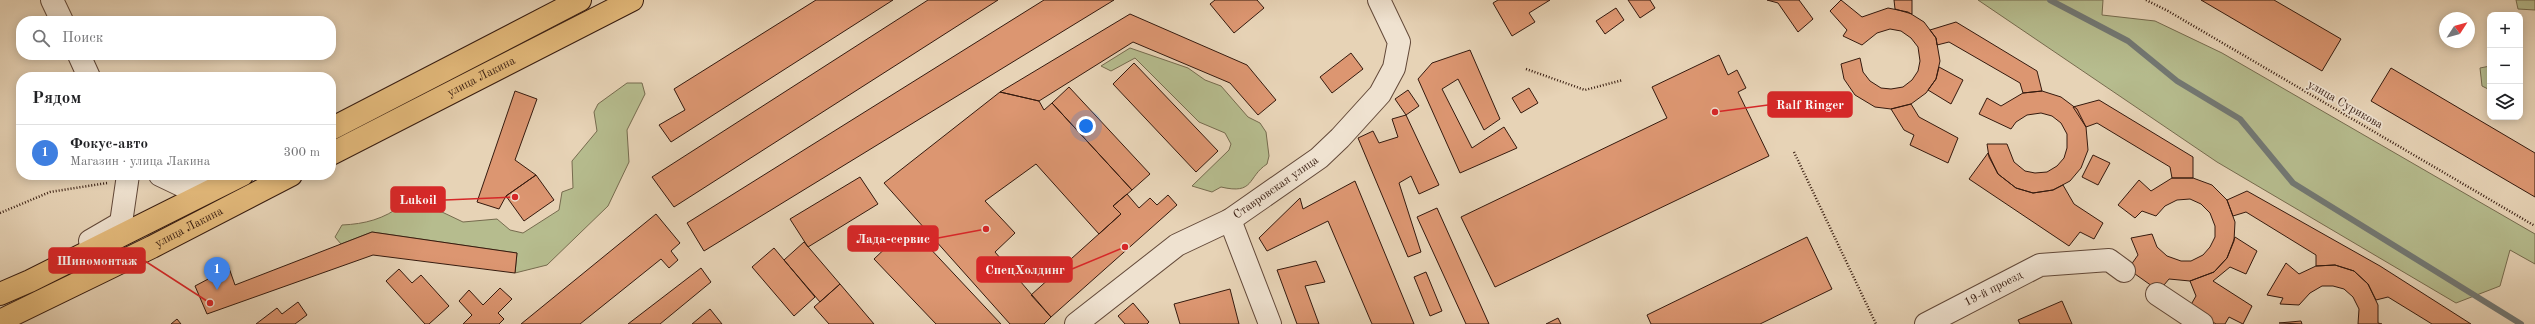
<!DOCTYPE html>
<html lang="ru">
<meta charset="utf-8">
<style>
body{margin:0;font-family:"Old Standard TT",serif;background:#f2f2f2;color:#202124}
.controls{position:absolute;right:12px;top:12px;display:grid;overflow:hidden;border-radius:8px;box-shadow:0 2px 10px #0003}
.controls button{width:36px;height:36px;display:grid;place-items:center;padding:0;border:0;border-bottom:1px solid #e0e0e0;background:#fff;color:#202124;font:20px sans-serif}
.compass{position:absolute;left:2439px;top:12px;width:36px;height:36px;border-radius:50%;background:#fff;box-shadow:0 2px 10px #0003;rotate:54deg}
.you{position:absolute;left:1086px;top:126px;width:14px;height:14px;margin:-10px;border:3px solid #fff;border-radius:50%;background:#1a73e8;box-shadow:0 0 0 6px #1a73e833}
.badge{display:grid;place-items:center;width:26px;height:26px;border-radius:50%;background:#111827;color:#fff;font-size:13px;font-weight:700}
.pin{position:absolute;translate:-50% -33px;filter:drop-shadow(0 1px 2px #0008)}
.pin::after{content:'';position:absolute;top:21px;width:14px;height:12px;background:inherit;clip-path:polygon(0 0,100% 0,50% 100%)}
.list{margin:0;padding:0;list-style:none}
h2{display:flex;justify-content:space-between;align-items:center;height:52px;margin:0;padding:0 16px;font-size:17px}
h2 small{font-size:13px;font-weight:400;color:#757577}
.list li{display:grid;grid-template-columns:26px 1fr auto;gap:12px;align-items:center;box-sizing:border-box;height:56px;padding:0 16px;border-top:1px solid #e0e0e0}
.list b{display:block;font-size:15px;white-space:nowrap}
.list p{margin:0;font-size:13px;white-space:nowrap;color:#757577}
.list em{font-size:13px;font-style:normal;color:#757577}
.icon{flex:none;width:22px;height:22px;fill:none;stroke:currentColor;stroke-width:2;stroke-linecap:round;stroke-linejoin:round}
.map{position:relative;flex:none;width:2535px;height:324px;overflow:hidden}
.search{position:absolute;background:#fff;box-shadow:0 2px 10px #0003;left:16px;top:16px;width:320px;height:44px;display:flex;align-items:center;gap:10px;box-sizing:border-box;padding:0 14px;border-radius:16px;color:#757577;font-size:15px}
.panel{position:absolute;background:#fff;box-shadow:0 2px 10px #0003;left:16px;top:72px;width:320px;height:108px;border-radius:16px}
.map>svg:first-child{display:block}
.green{fill:#b6bc8e;stroke:#766b4e}
.lines{fill:none;stroke-linecap:round;stroke-linejoin:round}
.stream{stroke:#727874;stroke-width:6}
.building{fill:#dc9671;stroke:#351a0e}
.minor-casing{stroke:#624838;stroke-width:24}
.highway-casing{stroke:#351a0e;stroke-width:24}
.path{stroke:#351a0e;stroke-width:2.5;stroke-dasharray:1 2;stroke-linecap:butt}
.minor{stroke:#efe2d0;stroke-width:22}
.highway{stroke:#e4ba7b;stroke-width:22}
.labels{text-anchor:middle;dominant-baseline:central;stroke-width:3.5;stroke-linejoin:round;paint-order:stroke}
.street-label{font-size:12px;fill:#351a0e;stroke:#efe2d0}
.leader{fill:none;stroke:#d62828;stroke-width:1.5}
.callout-dot{fill:#d62828;stroke:#efe2d0;stroke-width:1.5}
.callout{fill:#d62828;stroke:#d62828;stroke-width:1.5}
.callout-label{font-size:13px;text-anchor:middle;font-weight:bold;fill:#fff}
</style>
<div class="map">
<svg width="2535" height="324" viewBox="0 0 2535 324">
<rect width="100%" height="100%" fill="#e7d3b6"/>
<filter id="stains"><feTurbulence type="fractalNoise" baseFrequency=".005" numOctaves="4"/><feColorMatrix values="0 0 0 0 .2 0 0 0 0 .09 0 0 0 0 .02 0 0 0 .5 -.17"/></filter>
<radialGradient id="worn" r=".72"><stop offset=".6" stop-color="#630" stop-opacity="0"/><stop offset="1" stop-color="#630" stop-opacity=".3"/></radialGradient>
<!-- green -->
<path class="green" d="M1978,0H2103L2102,15L2155,21L2222,53L2535,234V264L2510,250L2500,286L2456,303L2217,162Z
M2516,0H2535V10L2518,9Z
M1130,48L1188,68L1205,80L1221,86L1248,117L1260,123L1266,132L1269,156L1267,164C1247,177 1255,195 1221,187L1212,192L1192,186L1229,150L1231,144L1225,133L1199,122L1135,58L1111,71L1101,66Z
M2490,66V90L2482,86L2480,68Z
M627,83H642L645,94L627,130L629,162L608,206L547,265L515,273L517,253L372,232L341,244L335,237L342,225C365,224 384,219 402,205L442,212L463,222L497,219L510,230L523,233L559,210L562,192L573,188L572,161L597,131L594,112L598,104Z"/>
<g class="lines">
<!-- stream -->
<path class="stream" d="M2050,0L2128,41L2177,81L2240,119L2293,183L2521,324"/>
</g>
<!-- building -->
<path class="building" d="M816,0H893L671,142L659,125L685,110L674,89Z
M928,0H998L674,207L652,177Z
M1044,0H1114L704,251L687,223Z
M1215,0H1257L1264,8L1234,33L1210,4Z
M1498,0H1550L1529,13L1535,22L1512,36L1493,3Z
M1628,0H1650L1655,8L1640,18Z
M1767,0H1799L1813,19L1798,32L1778,3Z
M1841,0L1862,17L1888,8L1908,12L1924,22L1936,38L1940,61L1936,79L1926,93L1911,104L1891,109L1875,107L1855,95L1844,79L1841,64L1860,58L1863,72L1870,81L1881,88L1891,89L1903,87L1912,80L1918,71L1920,61L1918,47L1911,38L1901,31L1890,29L1877,33L1862,45L1843,36L1847,30L1830,11Z
M1894,0H1912V14L1895,9Z
M2201,0H2274L2341,39L2322,71Z
M1616,8L1624,20L1605,34L1596,21Z
M1130,14L1247,65L1276,100L1258,115L1230,83L1133,42L1039,101L1000,92Z
M1956,22L2037,71L2042,91L2023,93L2020,83L1949,42L1937,45L1936,38L1930,30Z
M1470,50L1500,119L1484,130L1458,79L1442,89L1472,148L1504,127L1517,148L1460,173L1418,79L1432,63Z
M1351,53L1363,69L1332,93L1320,77Z
M1719,55L1728,75L1737,70L1746,88L1738,92L1769,156L1495,287L1461,217L1667,118L1652,87Z
M1134,63L1218,151L1196,172L1113,84Z
M1939,67L1963,80L1951,104L1928,90L1936,79Z
M2391,68L2535,153V197L2371,101Z
M1069,87L1150,174L1132,190L1052,103Z
M1529,88L1538,103L1521,113L1512,98Z
M1408,90L1419,106L1406,115L1395,99Z
M515,91L537,99L515,160L536,175L506,196L499,209L477,202Z
M2042,91L2061,97L2077,109L2086,127L2088,150L2081,168L2070,181L2053,190L2033,193L2016,188L1998,174L1989,157L1987,144H2007L2014,162L2025,171L2035,173L2047,172L2057,166L2064,158L2067,148V134L2061,123L2052,116L2041,113L2027,115L2016,122L2011,129L1979,114L1987,98L2001,106L2023,93Z
M1000,92L1039,101L1044,110L1052,103L1132,190L1113,206L1121,214L1099,234L1036,164L985,201L1015,233L995,252L1051,317L1044,324H1010L884,183Z
M2099,100L2193,157V178H2172L2170,167L2097,123L2086,127L2073,107Z
M1911,104L1919,117L1958,138L1948,163L1910,145L1914,135L1904,130L1891,109Z
M1406,115L1439,185L1419,194L1411,176L1399,183L1421,252L1408,257L1358,138L1373,131L1379,143L1398,137L1392,119Z
M1988,153L1998,174L2016,188L2033,193L2053,190L2063,185L2074,204L2103,223L2094,239L2080,232L2069,246L1969,179Z
M2093,155L2110,163L2098,185L2082,177Z
M536,175L554,200L524,221L506,196Z
M860,177L878,204L808,247L790,219Z
M2172,178H2193L2212,185L2227,200L2235,222L2234,241L2227,258L2214,272L2190,281L2169,279L2159,291L2128,269L2138,255L2131,238L2152,234L2157,247L2167,256L2181,261H2191L2203,255L2210,247L2215,237V226L2210,213L2201,204L2190,199L2177,200L2165,206L2156,216L2142,211L2135,218L2118,205L2139,180L2151,191Z
M1355,181L1414,324H1372L1328,221L1267,251L1259,238L1300,198L1303,209Z
M2247,191L2380,266L2471,324H2432L2388,297L2376,300L2368,284L2354,271L2335,265L2316,266V255L2246,212L2233,216L2227,200Z
M1127,194L1139,208L1150,198L1157,205L1168,195L1177,205L1051,317L1031,295L1121,214L1113,206Z
M1437,208L1489,324H1466L1417,217Z
M656,214L680,243L671,251L678,260L669,268L661,259L580,324H521Z
M909,226L1001,324H936L874,259Z
M372,232L517,253L515,273L373,255L207,314L195,286L229,268L235,285Z
M1807,237L1832,289L1760,324H1651L1647,315Z
M2235,237L2257,251L2246,274L2230,267L2213,281L2252,306L2243,324L2229,317L2225,324H2216L2189,308L2196,296L2190,281L2214,272L2227,258Z
M804,242L840,284L820,302L784,260Z
M774,248L815,297L794,316L752,267Z
M1316,261L1325,282L1305,286L1319,324H1297L1277,270Z
M2286,263L2299,274L2316,266L2335,265L2354,271L2368,284L2378,305V323L2382,324H2358L2359,309L2353,297L2344,289L2333,286H2322L2310,293L2299,305L2280,304L2283,298L2267,295Z
M701,268L711,282L660,324H628Z
M399,269L412,283L421,275L449,306L429,324H425L386,281Z
M1426,272L1442,311L1430,316L1414,277Z
M840,284L874,324H829L814,307Z
M500,288L512,299L498,313L504,319L499,324H463L472,315L459,301L469,290L483,305Z
M1230,289L1239,324H1180L1174,304Z
M2062,301L2072,324H2020L2018,320Z
M298,302L307,315L295,324H256L277,308L282,314Z
M1133,303L1149,322L1147,324H1125L1118,316Z
M710,309L722,324H692Z
M1558,318L1561,324H1546Z
M177,319L181,324H171Z
M2301,321L2302,324L2279,323Z"/>
<g class="lines">
<!-- minor casing -->
<g class="minor-casing">
<g id="minor">
<path d="M52,0L62,21"/>
<path d="M79,55L89,77"/>
<path d="M160,175L183,186L213,175"/>
<path d="M1230,220L1270,324"/>
<path d="M90,241L121,223L128,175"/>
<path d="M2157,294L2202,324"/>
<path id="s1" d="M1076,324L1177,245L1230,220L1319,158L1340,138L1380,94L1394,68L1399,42L1379,0"/>
<path id="s2" d="M1926,324L2040,265L2109,260L2124,271"/>
</g>
</g>
<!-- highway casing -->
<g class="highway-casing">
<g id="highway">
<path d="M331,129L580,0"/>
<path id="s3" d="M331,154L632,0"/>
<path d="M0,294L30,281L242,175"/>
<path id="s4" d="M0,321L152,247L291,175"/>
</g>
</g>
<!-- path -->
<path class="path" d="M2146,0L2168,11L2535,226
M1526,69L1585,90L1623,80
M1794,152L1876,324
M0,213L50,192L107,183"/>
<!-- minor -->
<use href="#minor" class="minor"/>
<!-- highway -->
<use href="#highway" class="highway"/>
</g>
<g class="labels">
<!-- street labels -->
<g class="street-label">
<text stroke="none"><textPath href="#s3" startOffset="169">улица Лакина</textPath></text>
<text transform="translate(2345 105) rotate(30)">улица Сурикова</text>
<text stroke="none"><textPath href="#s1" startOffset="243">Ставровская улица</textPath></text>
<text stroke="none"><textPath href="#s4" startOffset="211">улица Лакина</textPath></text>
<text stroke="none"><textPath href="#s2" startOffset="76">19-й проезд</textPath></text>
</g>
</g>
<!-- callouts -->
<path class="leader" d="M1715 112L1768 105M515 197L445 200M986 229L938 238M210 303L145 261M1125 247L1072 269"/>
<g class="callout-dot">
<circle cx="1715" cy="112" r="4"/>
<circle cx="515" cy="197" r="4"/>
<circle cx="986" cy="229" r="4"/>
<circle cx="210" cy="303" r="4"/>
<circle cx="1125" cy="247" r="4"/>
</g>
<g class="callout">
<rect x="1768" y="92" width="84" height="25" rx="4"/>
<rect x="391" y="187" width="54" height="25" rx="4"/>
<rect x="848" y="226" width="90" height="25" rx="4"/>
<rect x="49" y="248" width="96" height="25" rx="4"/>
<rect x="977" y="257" width="95" height="25" rx="4"/>
</g>
<g class="callout-label">
<text x="1810" y="109">Ralf Ringer</text>
<text x="418" y="204">Lukoil</text>
<text x="893" y="243">Лада-сервис</text>
<text x="97" y="265">Шиномонтаж</text>
<text x="1025" y="274">СпецХолдинг</text>
</g>
<rect width="100%" height="100%" filter="url(#stains)"/>
<rect width="100%" height="100%" fill="url(#worn)"/>
</svg>
<div class="controls">
<button>+</button>
<button>−</button>
<button><svg class="icon" aria-label="layers" viewBox="0 0 24 24"><path d="M12 4l9 5-9 5-9-5zM3 14l9 5 9-5"/></svg></button>
</div>
<svg class="compass" viewBox="-18 -18 36 36"><path d="M0-13l5 13h-10z" fill="#e53935"/><path d="M0 13l5-13h-10z" fill="#757577"/></svg>
<div class="you"></div>
<div class="pin badge" style="left:217px;top:290px;background:#3f7fe0">1</div>
<div class="search"><svg class="icon" aria-label="search" viewBox="0 0 24 24"><circle cx="10" cy="10" r="6"/><path d="M15 15l6 6"/></svg>Поиск</div>
<section class="panel">
<h2>Рядом<small></small></h2>
<ul class="list">
<li><span class="badge" style="background:#3f7fe0">1</span><div><b>Фокус-авто</b><p>Магазин · улица Лакина</p></div><em>300 m</em></li>
</ul>
</section>
</div>
